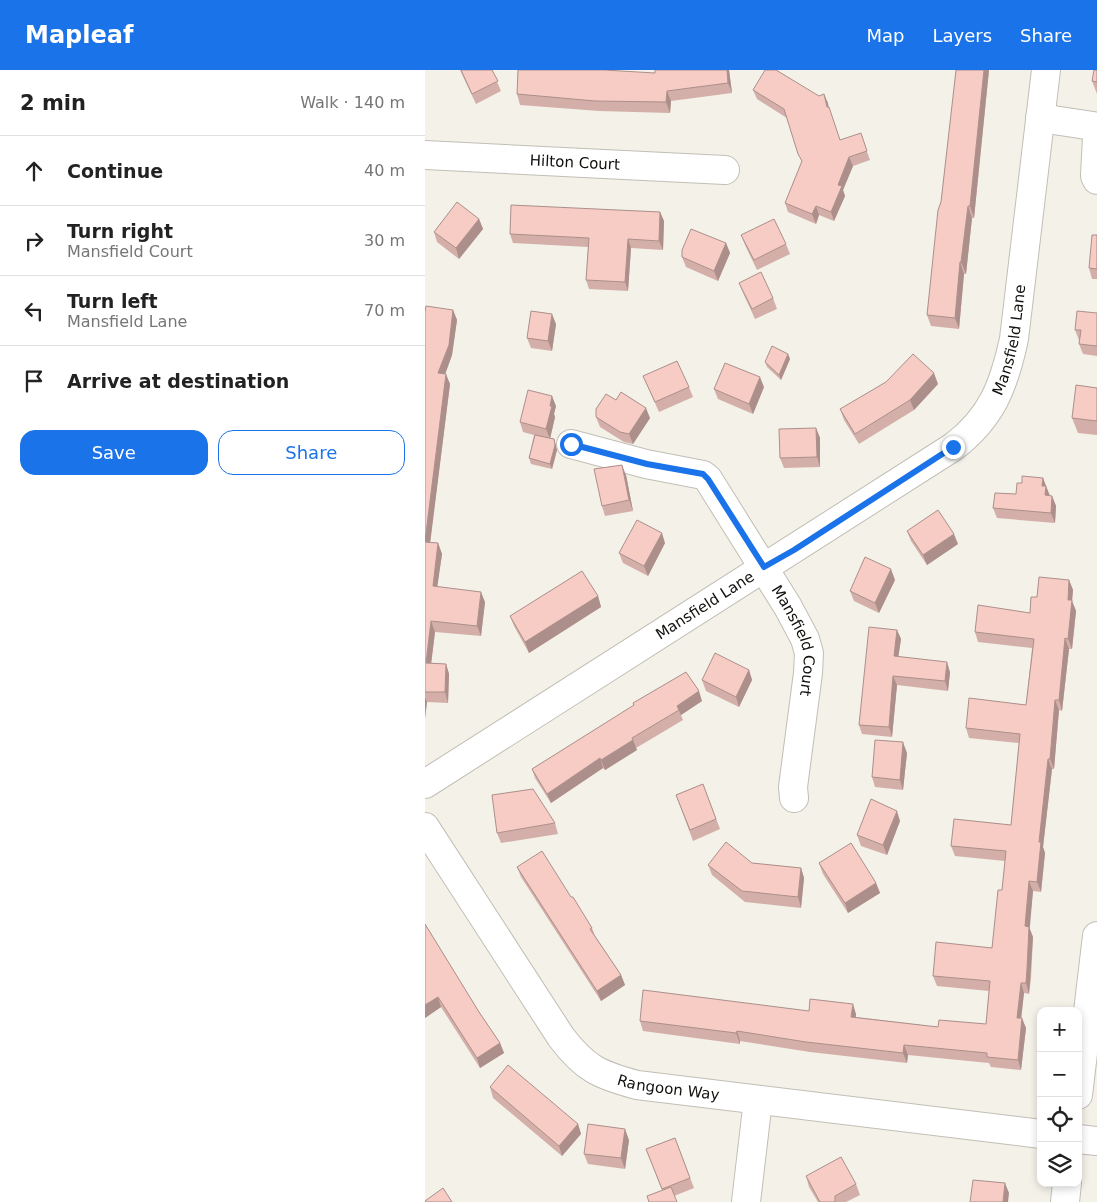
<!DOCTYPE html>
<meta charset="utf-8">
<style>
body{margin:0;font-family:"DejaVu Sans",sans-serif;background:#f2f2f2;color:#222}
.controls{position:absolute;right:15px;bottom:15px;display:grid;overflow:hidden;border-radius:10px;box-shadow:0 2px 8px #0003}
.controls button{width:45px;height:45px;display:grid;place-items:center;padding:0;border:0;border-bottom:1px solid #e0e0e0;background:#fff;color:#222;font:25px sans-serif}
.stop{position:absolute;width:15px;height:15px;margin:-11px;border:4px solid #1a73e8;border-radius:50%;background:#fff}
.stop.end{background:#1a73e8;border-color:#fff;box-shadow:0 1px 5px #0008}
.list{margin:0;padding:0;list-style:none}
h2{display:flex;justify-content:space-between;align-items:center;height:65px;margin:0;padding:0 20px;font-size:21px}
h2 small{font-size:16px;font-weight:400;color:#767676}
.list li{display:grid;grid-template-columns:32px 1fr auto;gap:15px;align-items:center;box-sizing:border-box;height:70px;padding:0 20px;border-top:1px solid #e0e0e0}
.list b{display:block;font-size:19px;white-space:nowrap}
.list p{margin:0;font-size:16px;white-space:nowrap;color:#767676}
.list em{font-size:16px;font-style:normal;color:#767676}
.actions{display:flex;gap:10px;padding:15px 20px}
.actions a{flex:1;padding:11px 0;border:1px solid #1a73e8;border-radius:15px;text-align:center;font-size:18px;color:#1a73e8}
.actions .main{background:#1a73e8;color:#fff}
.icon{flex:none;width:28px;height:28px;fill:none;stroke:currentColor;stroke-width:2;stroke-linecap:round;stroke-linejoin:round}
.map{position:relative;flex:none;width:672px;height:1132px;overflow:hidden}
header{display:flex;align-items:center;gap:30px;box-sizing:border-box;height:70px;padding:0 25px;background:#1a73e8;color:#fff}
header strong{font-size:24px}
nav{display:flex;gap:28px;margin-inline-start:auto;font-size:18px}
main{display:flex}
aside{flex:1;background:#fff}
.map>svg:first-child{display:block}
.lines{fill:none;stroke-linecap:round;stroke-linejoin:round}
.minor-casing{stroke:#c1bfb5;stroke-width:30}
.minor{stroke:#fff;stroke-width:28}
.wall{fill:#d4afa9}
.shaded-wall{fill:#ac8f8a}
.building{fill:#f6ccc5;stroke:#ac8f8a}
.route{stroke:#1a73e8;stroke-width:6}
.labels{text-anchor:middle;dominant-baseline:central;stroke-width:5;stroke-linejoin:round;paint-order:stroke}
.street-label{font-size:15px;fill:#11100d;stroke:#fffefc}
</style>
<header>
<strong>Mapleaf</strong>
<nav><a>Map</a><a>Layers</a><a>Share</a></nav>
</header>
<main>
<aside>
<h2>2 min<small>Walk · 140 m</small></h2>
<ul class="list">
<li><svg class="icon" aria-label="ahead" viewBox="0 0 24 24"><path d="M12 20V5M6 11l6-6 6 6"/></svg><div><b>Continue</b></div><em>40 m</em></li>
<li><svg class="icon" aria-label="right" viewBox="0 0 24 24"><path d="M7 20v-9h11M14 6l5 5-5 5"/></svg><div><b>Turn right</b><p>Mansfield Court</p></div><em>30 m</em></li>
<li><svg class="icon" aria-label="left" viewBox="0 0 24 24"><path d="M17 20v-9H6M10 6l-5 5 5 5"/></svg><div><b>Turn left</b><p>Mansfield Lane</p></div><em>70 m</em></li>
<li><svg class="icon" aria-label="arrive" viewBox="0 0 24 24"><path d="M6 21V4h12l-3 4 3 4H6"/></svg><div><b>Arrive at destination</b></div></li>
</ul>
<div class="actions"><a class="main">Save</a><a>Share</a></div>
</aside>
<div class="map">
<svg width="672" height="1132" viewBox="0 0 672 1132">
<rect width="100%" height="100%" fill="#f3f1e8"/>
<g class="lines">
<!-- minor casing -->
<g class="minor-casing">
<g id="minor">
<path d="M615,48L668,56L672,67L670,106L672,110"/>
<path id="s1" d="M0,85L300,100"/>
<path id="s2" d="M146,374L221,394L278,405L283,409L363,537L380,569L384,583L383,603L368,717L369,728"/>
<path id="s3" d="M0,714L528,377C567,348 579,315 589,269L621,0"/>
<path id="s4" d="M0,757L136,967C160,999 175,1005 212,1015L616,1064"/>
<path d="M653,1025L672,866"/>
<path d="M653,1069L672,1071"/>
<path d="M321,1132L333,1030"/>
<path d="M640,1132L642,1113"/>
</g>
</g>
<!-- minor -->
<use href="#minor" class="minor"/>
</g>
<!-- wall -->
<path class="wall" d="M35,0H67L76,21L51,34Z
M230,0H304L307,23L246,31L245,43L174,41L95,35L92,24L230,3Z
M531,0H564L549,148H547L541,204H539L534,259L506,256L502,245L528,32Z
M672,0V24L667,11Z
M328,20L394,26L399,24L415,70L439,73L445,90L428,96L418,120L420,126L409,151L394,145L391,154L363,142L360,133L377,93L362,48L332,29Z
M235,142L239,151L238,180L206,178L203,221L164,219L161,210L163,177L88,173L85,164Z
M54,149L58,159L34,189L12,172L9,162Z
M316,165L361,174L365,184L332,200L320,175Z
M672,165V209H667L664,198Z
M301,173L305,183L293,211L261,197L257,187Z
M314,213L348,228L352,239L330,249L318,223Z
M28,240L32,250L27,285L20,304L25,314L5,472L13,473L17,484L12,516L60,532L56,566L10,562L6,593L21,594L24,604L23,633L2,632L0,648V242Z
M672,243V286L658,284L654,274L655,270H654L650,260Z
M131,254L127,281L106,278L102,268Z
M363,284L365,289L356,310L342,297L340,292Z
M218,306L264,317L268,327L234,342Z
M513,314L489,340L434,374L419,350L415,339Z
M339,317L328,344L293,329L289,319Z
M672,318V365L653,363L647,348Z
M191,330L225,348L208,374L199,372L175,357L171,347Z
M131,336L129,344L130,347L125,368L129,369L132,380L127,399L106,394L104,388L109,365L98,362L95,352Z
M391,358L395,368V397L359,398L355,388Z
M201,405L208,441L180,446L177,436Z
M618,408L624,426H627L631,436L630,453L572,448L568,438L591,424L597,413Z
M482,461L533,474L502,495L486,471Z
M240,473L223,506L198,493L194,483Z
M470,510L454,543L429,531L425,521Z
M644,510L648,520L647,531L651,541L647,579H644L637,641L634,640L629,699H627L618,777L620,783L616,822L608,821L604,857L608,867L606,909L604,924L599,923L596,948L601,958L596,1000L566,997L564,993L483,985L482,993L385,982L315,971V974L218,961L215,951L384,941L431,944V947L513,957L561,954L564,921L512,916L508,906L567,878L577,820L580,791L530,786L526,776L586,755L594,673L544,668L541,658L601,635L607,578L553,572L550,562L605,543L612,527Z
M173,526L176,537L104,583L89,556L85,546Z
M472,560L476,569L473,587L525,602L523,621L472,615L467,667L437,664L434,655Z
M324,600L327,610L314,637L281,621L277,610Z
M277,631L256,645L258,650L211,678L212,680L180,700L178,698L126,733L110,708L107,699L208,636V633Z
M482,683L478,720L450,717L447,707Z
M278,714L295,759L268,771L251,725Z
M475,751L462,785L436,776L432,765Z
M130,753L133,764L76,773L72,763Z
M327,793L376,798L379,808L376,838L320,832L287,805L283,795Z
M394,793L451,813L455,823L423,843L398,804Z
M92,797L146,827L167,858L170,866L196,905L200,915L176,931L96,807Z
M0,854L54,942L75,973L79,983L55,998L16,937L0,948Z
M65,1017L153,1054L156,1064L137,1086L68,1028Z
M250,1068L269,1118L249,1126L237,1120L221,1079Z
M204,1070L200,1099L163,1094L159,1084Z
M381,1106L431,1114L435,1125L421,1132H393L384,1117Z"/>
<!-- shaded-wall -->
<path class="shaded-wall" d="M302,0H304L307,23L303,13Z
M559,0H564L549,148L545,136Z
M242,21L246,31L245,43L241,32Z
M399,24L403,33L405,47L402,37Z
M424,87L428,96L418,120L420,126L409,151L406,142L413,115Z
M391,136L394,145L391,154L387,144Z
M543,136L547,148L541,204L536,192Z
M235,142L239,151L238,180L234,171Z
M54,149L58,159L34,189L31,178Z
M203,169L206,178L203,221L200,212Z
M301,173L305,183L293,211L289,201Z
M535,192L539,204L534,259L530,248Z
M28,240L32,250L27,285L17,313L13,303Z
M127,244L131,254L127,281L123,271Z
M363,284L365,289L356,310L354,305Z
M509,303L513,314L489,340L485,330Z
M21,304L25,314L4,482L0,472Z
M335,307L339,317L328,344L324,334Z
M127,326L131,336L129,344L130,347L125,369L121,359L125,336Z
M221,338L225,348L208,374L204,364Z
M391,358L395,368V397L392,387Z
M129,369L132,380L127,399L125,394Z
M197,395L201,405L208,441L204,430Z
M618,408L625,426L624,436L617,416Z
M627,426L631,436L630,453L626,443Z
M237,463L240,473L223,506L219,496Z
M529,464L533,474L502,495L498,485Z
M13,473L17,484L11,526L8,516Z
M466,499L470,510L454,543L450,533Z
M644,510L648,520L647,531L651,541L647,579L643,569V530Z
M56,522L60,532L56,566L52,556Z
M173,526L176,537L104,583L100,572Z
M6,551L10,562L5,603L1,593Z
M472,560L476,569L472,596L469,586Z
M640,568L644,579L637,641L634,630Z
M522,592L525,602L523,621L520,611Z
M21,594L24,604L23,633L20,622Z
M324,600L327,610L314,637L311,627Z
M468,606L472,615L467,667L464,657Z
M274,621L277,631L256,645L252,636Z
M0,627L2,632L0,648Z
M630,630L634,640L629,699L625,689Z
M208,670L212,680L180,700L176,690Z
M478,672L482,683L478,720L475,710Z
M175,688L178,698L126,733L122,724Z
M623,689L627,699L618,777L620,783L616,822L612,812L614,772Z
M472,741L475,751L462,785L458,775Z
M376,798L379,808L376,838L373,827Z
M604,811L608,821L604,867L600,856Z
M451,813L455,823L423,843L420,833Z
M604,857L608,867L604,924L601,913Z
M196,905L200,915L176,931L172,921Z
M596,913L599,923L595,958L592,948Z
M13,927L16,937L0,948V935Z
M428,934L431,944L430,957L426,947Z
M597,948L601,958L596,1000L593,990Z
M312,961L315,971V974L311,963Z
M75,973L79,983L55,998L52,988Z
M479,975L483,985L482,993L478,983Z
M153,1054L156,1064L137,1086L134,1076Z
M200,1059L204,1070L200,1099L196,1088Z
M580,1113L584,1123L583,1132H578Z"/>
<!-- building -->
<path class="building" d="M36,0H67L73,11L47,24Z
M93,0H179L230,3V0H302L303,13L242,21L241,32L170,31L92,24Z
M340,0H351L394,26L399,24L402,37H404L415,70L436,63L442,81L424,87L413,115L417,116L406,142L391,136L387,144L360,133L377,91L373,84L359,39L328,20Z
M531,0H559L545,136H543L536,192H535L530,248L502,245L513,140L516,132Z
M669,0H672V12L667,11Z
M32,132L54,149L31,178L9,162Z
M86,135L235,142L234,171L203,169L200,212L161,210L164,168L85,164Z
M349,149L361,174L329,190L316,165Z
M266,159L301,173L289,201L257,187V180Z
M667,165H672V199L664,198Z
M336,202L348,228L327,239L314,213Z
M1,236L28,240L24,275L13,303L21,304L0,471V242Z
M106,241L127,244L123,271L102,268Z
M652,241L672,243V276L654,274L656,260H650Z
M347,276L363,284L354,305L340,292Z
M488,284L509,303L485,330L430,364L415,339L461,312Z
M252,291L264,317L230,332L218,306Z
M300,293L335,307L324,334L289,319Z
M651,315L672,318V351L647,348Z
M103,320L127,326L125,336H127L121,359L95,352Z
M196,322L221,338L204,364L195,362L171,347V339L181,324L191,330Z
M391,358L392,387L355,388L354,359Z
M110,365L129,369L130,375L125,394L104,388Z
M197,395L204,430L177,436L169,399Z
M597,406L618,408L617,416H621L620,425L627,426L626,443L568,438L570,423L591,424L592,413H597Z
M513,440L529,464L498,485L482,461Z
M212,450L237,463L219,496L194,483Z
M0,472L13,473L8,516L56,522L52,556L6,551L1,593L21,594L20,622H0Z
M440,487L466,499L450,533L425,521Z
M157,501L173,526L100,572L85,546Z
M614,507L644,510L643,530H647L643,569L640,568L634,630H630L625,689H623L614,772H616L612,812L604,811L600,856L604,857L602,899L601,913H596L592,948H597L593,990L562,987V983L479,975L478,983L381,972L312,961L311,963L215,951L218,920L384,941L385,929L428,934L426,947L513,957L514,950L561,954L565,911L508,906L511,872L567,878L573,820H577L581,781L526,776L529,749L586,755L595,664L541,658L544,628L601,635L609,569L550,562L553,535L605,543L606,527H612Z
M444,557L472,560L469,586L522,592L520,611L468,606L464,657L434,655Z
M290,583L324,600L311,627L277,610Z
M261,602L274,621L252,636L254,640L207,668L208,670L176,690L175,688L122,724L107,699L209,635L208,633Z
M450,670L478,672L475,710L447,707Z
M278,714L291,749L265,760L251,725Z
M108,719L130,753L72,763L67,725Z
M446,729L472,741L458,775L432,765Z
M301,772L327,793L376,798L373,827L317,821L283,795Z
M426,773L451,813L420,833L394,793Z
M117,781L146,827H148L167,858L165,859L196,905L172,921L92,797Z
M0,854L54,942L75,973L52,988L13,927L0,935Z
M83,995L153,1054L134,1076L65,1017Z
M163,1054L200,1059L196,1088L159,1084Z
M250,1068L265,1108L237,1119L221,1079Z
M416,1087L431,1114L410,1126V1132H395L381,1106Z
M548,1110L580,1113L578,1132H545Z
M246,1117L252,1132H224L222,1126Z
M18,1118L27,1132H0V1131Z"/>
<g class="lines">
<!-- route -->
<path class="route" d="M146,374L222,394L278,404L283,409L339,497L369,480L528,377"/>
</g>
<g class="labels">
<!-- street labels -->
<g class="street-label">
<text stroke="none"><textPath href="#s1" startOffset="150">Hilton Court</textPath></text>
<text stroke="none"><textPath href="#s3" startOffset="752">Mansfield Lane</textPath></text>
<text stroke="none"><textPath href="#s3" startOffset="332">Mansfield Lane</textPath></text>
<text stroke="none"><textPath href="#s2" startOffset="328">Mansfield Court</textPath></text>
<text stroke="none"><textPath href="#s4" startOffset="374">Rangoon Way</textPath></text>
</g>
</g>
</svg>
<div class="controls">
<button>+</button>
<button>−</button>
<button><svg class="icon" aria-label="locate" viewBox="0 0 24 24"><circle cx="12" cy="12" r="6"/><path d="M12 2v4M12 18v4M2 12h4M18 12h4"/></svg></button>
<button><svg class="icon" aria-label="layers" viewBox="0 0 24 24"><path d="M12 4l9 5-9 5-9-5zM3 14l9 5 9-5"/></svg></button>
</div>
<div class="stop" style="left:146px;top:374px"></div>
<div class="stop end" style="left:528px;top:377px"></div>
</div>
</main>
